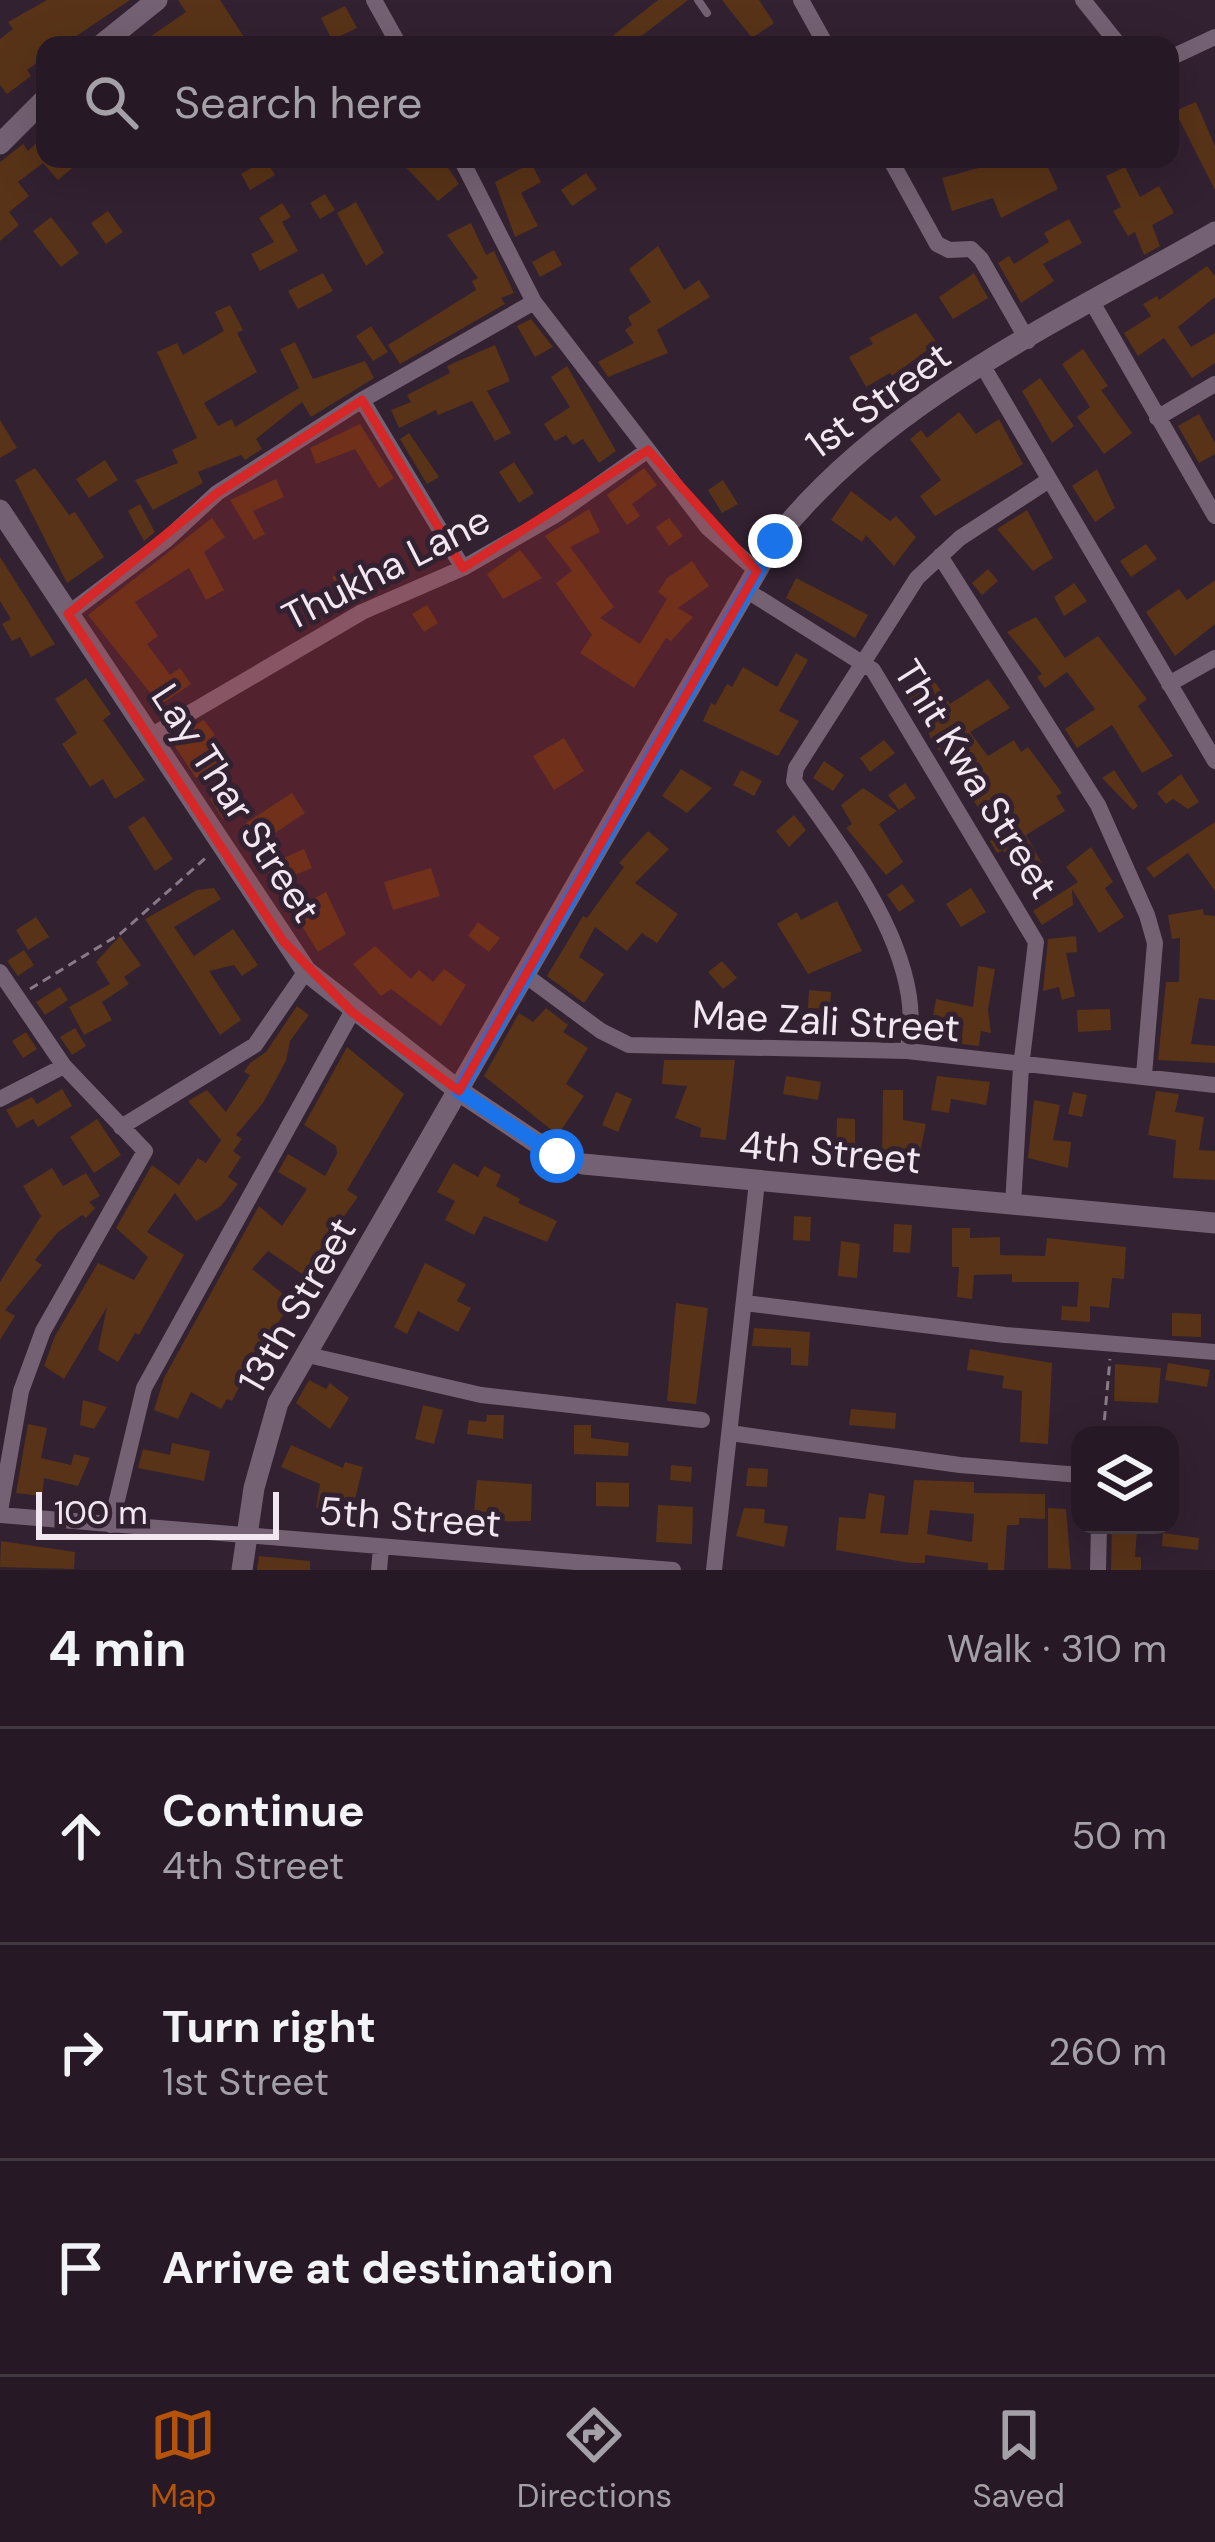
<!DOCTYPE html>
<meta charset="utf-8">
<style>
body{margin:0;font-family:"DM Sans",sans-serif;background:#322632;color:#f1f3f6}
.controls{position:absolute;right:36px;bottom:36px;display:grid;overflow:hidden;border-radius:24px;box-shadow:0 12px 48px #0002}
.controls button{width:108px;height:108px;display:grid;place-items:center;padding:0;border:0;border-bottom:3px solid #423842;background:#261925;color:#f1f3f6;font:60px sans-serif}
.scale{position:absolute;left:36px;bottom:30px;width:243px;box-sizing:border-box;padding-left:12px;border:6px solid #f2e7f1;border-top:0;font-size:33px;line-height:42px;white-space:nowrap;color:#f2e7f1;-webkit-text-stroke:9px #322131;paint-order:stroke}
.stop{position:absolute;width:36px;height:36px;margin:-27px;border:9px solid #1a73e8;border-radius:50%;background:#fff}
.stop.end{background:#1a73e8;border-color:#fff;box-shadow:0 3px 12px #0008}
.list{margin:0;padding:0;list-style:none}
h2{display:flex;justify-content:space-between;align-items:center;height:156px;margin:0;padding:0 48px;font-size:51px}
h2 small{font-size:39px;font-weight:400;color:#a4a0a7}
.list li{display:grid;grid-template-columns:78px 1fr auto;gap:36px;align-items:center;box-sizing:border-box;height:216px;padding:0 48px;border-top:3px solid #423842}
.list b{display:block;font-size:45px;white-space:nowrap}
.list p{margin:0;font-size:39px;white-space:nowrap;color:#a4a0a7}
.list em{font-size:39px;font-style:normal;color:#a4a0a7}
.icon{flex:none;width:66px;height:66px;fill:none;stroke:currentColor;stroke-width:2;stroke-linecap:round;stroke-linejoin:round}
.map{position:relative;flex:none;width:1215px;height:1570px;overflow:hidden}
.search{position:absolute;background:#261925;box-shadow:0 12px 48px #0002;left:36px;right:36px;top:36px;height:132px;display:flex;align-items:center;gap:30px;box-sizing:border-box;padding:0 42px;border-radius:24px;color:#a4a0a7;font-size:45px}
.sheet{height:804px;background:#261925}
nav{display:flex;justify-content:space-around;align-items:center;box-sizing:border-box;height:168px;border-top:3px solid #423842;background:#261925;font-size:33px;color:#a4a0a7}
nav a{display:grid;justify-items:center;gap:6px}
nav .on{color:#b45309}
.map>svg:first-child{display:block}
.building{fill:#583317;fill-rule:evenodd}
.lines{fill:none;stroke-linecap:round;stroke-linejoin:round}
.path{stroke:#887a87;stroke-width:3;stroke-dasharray:9 6;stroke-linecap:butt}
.service{stroke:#746173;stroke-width:8}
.minor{stroke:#746173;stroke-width:16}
.tertiary{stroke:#746173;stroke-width:21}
.route{stroke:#1a73e8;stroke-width:15}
.marked{fill:#d62828;fill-opacity:0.2;stroke:#d62828;stroke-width:9;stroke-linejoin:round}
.labels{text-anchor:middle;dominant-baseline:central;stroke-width:10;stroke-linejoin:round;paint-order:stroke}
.street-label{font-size:39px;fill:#f2e7f1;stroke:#322131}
</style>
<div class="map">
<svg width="1215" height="1570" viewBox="0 0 1215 1570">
<rect width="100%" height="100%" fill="#322131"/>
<!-- building -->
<path class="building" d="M47,0H130L63,45H45V57L27,70L31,76L7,94L0,85V39L13,29L8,22Z
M178,0H220L244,37L231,45H138L186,12Z
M658,0H688L630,45H601Z
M722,0H759L774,23L752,38Z
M345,6L357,28L332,40L321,18Z
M1196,102L1215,146V190L1175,111Z
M45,135V159H64L72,168L58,180L43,163L18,182L29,196L9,212L19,225L0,241V162L23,144L28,151Z
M398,159H442L459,184L438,201Z
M1011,159H1044L1058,189L1001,218L993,198L952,211L942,178Z
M266,160L275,175L250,190L241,174Z
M531,163L541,182L521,193L538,226L515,237L495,182Z
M1125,167L1140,197L1159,186L1174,213L1152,225L1160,246L1144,255L1135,232L1128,236L1113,211L1121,207L1106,176Z
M586,173L597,189L572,206L561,190Z
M325,194L335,210L320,219L310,203Z
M356,202L384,253L366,266L337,213Z
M282,203L291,217L282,222L298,251L260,271L251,254L274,242L259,218Z
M108,211L123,232L106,244L91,223Z
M51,217L79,253L61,267L33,231Z
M1069,219L1082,243L1043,264L1054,281L1021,303L998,263L1009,256L1014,264L1049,242L1044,233Z
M471,223L486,255L494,251L514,293L501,298L505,304L400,364L388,345L476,290L472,281L478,278L447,235Z
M658,246L684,290L699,280L710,297L657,330L668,353L608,377L598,362L634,343L625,330L632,325L628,317L651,302L629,269Z
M554,250L562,265L540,277L532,262Z
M1207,266L1215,276V297L1178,327L1191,347L1215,333V363L1192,378L1164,338L1138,356L1124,333L1151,316L1143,304L1157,296L1159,300Z
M323,273L333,291L298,309L288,291Z
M974,273L988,298L953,319L939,297Z
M230,305L243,330L237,333L257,372L204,403L218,426L232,419L235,427L299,388L280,349L295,342L313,379L365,361L374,378L311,417L302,402L256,439L262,449L245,460L241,455L198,472L203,483L153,510L135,480L178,463L172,450L197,438L157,352L177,343L183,355L224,331L215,312Z
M916,313L937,343L892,376L890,373L866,387L849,357L873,344L869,338Z
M531,319L553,347L535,357L517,326Z
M371,326L388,352L373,361L356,336Z
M495,345L510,381L487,391L511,433L495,441L472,401L438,415L436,410L399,428L391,410L411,402L407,395L450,373L447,366Z
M1083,349L1108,386L1101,390L1132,433L1104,454L1077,417L1090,407L1062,364Z
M567,366L616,451L599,463L583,439L573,445L566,435L555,441L544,424L570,407L551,377Z
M1040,378L1074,426L1052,443L1022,391Z
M959,412L976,434L999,419L1023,464L935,516L920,496L941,480L910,439L921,430L927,438Z
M1199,414L1215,443V454L1199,463L1178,426Z
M0,420L17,448L0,458Z
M360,424L394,478L379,488L355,449L316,464L310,448Z
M409,433L439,477L427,484L400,439Z
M105,460L118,480L89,498L76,479Z
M514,462L534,493L519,503L499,472Z
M35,468L69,515L75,512L104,557L67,583L15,480Z
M644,468L657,485L632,504L640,516L627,525L607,495Z
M1097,469L1115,508L1095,522L1072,486Z
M276,479L284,497L253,511L265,534L254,540L230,500Z
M723,480L738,504L722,513L708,490Z
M851,491L890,521L896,516L916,537L894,566L866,535L862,542L831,520Z
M140,504L155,532L144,541L128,511Z
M589,509L600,532L570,547L614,607L600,618L640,644L667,599L658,592L667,578L692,561L709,586L678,608L693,617L671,641L666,638L634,688L580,653L592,635L556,583L572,571L545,536Z
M1027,510L1053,558L1033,571L997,529Z
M212,518L225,537L204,552L224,590L206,600L189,568L135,602L158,636L147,644L170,675L180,668L191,684L160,705L88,615Z
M669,518L683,536L669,546L656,527Z
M1146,544L1157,559L1131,577L1120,561Z
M520,550L542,578L503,599L487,574Z
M0,557L55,644L31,657L20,637L12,641L2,624L11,619L0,601Z
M346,569L362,598L349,605L332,577Z
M988,569L998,581L982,595L972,583Z
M796,578L868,615L855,638L786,598Z
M1215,580V624L1175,656L1146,612L1179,589L1187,600Z
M1074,583L1087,601L1064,616L1054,597Z
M427,605L438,623L424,632L412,614Z
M1036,617L1065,658L1098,636L1147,699L1138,706L1173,756L1142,773L1112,725L1077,748L1065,729L1095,709L1067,672L1045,688L1037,677L1042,674L1007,632Z
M796,653L808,660L779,711L799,721L778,756L703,721L711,703L715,705L727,684L732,687L743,667L777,687Z
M86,678L111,714L103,720L145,780L115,799L103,779L90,787L62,744L77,733L55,699Z
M933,679L950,704L988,679L1010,708L970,732L988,756L1014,740L1021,752L1028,747L1062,793L1056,796L1065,811L1026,835L1045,869L1025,881L1003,850L997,853L990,841L998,836L931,739L917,707L906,697Z
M204,720L215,735L207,741L221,761L196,778L170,739Z
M564,738L584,771L554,790L533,756Z
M884,740L895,753L870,772L860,758Z
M824,761L844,775L833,791L813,778Z
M681,769L712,788L687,813L662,796Z
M741,770L762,781L754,796L733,785Z
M1114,770L1138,806L1133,810L1102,778Z
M1181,774L1199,802L1188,809L1173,799L1166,804L1157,793Z
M905,783L916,798L899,810L888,795Z
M232,784L246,804L223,819L210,799Z
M863,788L897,811L879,824L903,862L886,875L846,828L852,824L841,805Z
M292,793L305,813L260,843L246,823Z
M794,815L806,830L789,847L776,831Z
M144,816L173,859L155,871L128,827Z
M1215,822V891L1188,853L1154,878L1146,868Z
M648,831L669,849L635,883L678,914L657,943L642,933L627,951L595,927L579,957L604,974L584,1003L547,976L583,916L587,918L624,867L619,863Z
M1091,847L1113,882L1105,888L1124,917L1099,933L1072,889L1073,905L1042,925L1033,911L1078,882L1066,867Z
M304,849L312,868L273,884L265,866Z
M431,868L440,896L393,910L384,882Z
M902,884L915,901L899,912L887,895Z
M214,888L221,899L174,927L194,956L233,929L258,965L242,976L234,965L209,971L241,1020L220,1035L145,919L197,890Z
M971,888L986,912L961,927L946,904Z
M326,892L346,934L318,952L292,910Z
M837,901L862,951L808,974L777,924L797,912L801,920Z
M1203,909L1204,915L1215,916V1000L1199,998L1191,1044L1215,1046V1063L1158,1060L1166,982H1179L1180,938L1172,939L1168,915Z
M36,917L49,937L28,950L16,930Z
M478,922L500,938L489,952L468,936Z
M120,936L141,965L124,977L129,984L102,1002L112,1020L84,1035L69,1007L110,984L96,962Z
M1076,936L1077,952L1066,953L1075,996L1062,1000L1059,987L1043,991L1048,939Z
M375,946L411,979L419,970L433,982L444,969L466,985L441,1026L391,989L381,996L353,964Z
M24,950L34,965L18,976L7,961Z
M722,961L737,978L723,989L708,972Z
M978,966L995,969L988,1010L991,1033L981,1031L979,1046L961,1044L963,1028L932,1022L936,999L973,1007Z
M60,987L68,1000L45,1015L36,1002Z
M809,990L831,992L830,1009L808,1008Z
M297,1006L309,1015L290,1041L286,1061L263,1103L236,1135L242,1139L233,1151L241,1157L228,1177L238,1184L221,1206L196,1221L175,1193L147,1232L184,1255L139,1335L135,1333L118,1362L98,1350L107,1307L64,1379L44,1366L55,1336L98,1263L134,1280L148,1257L116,1228L152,1165L179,1185L198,1158L206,1163L221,1140L188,1101L207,1090L226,1112L250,1075L244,1072L250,1063L266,1052Z
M546,1008L568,1025L563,1032L588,1048L566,1084L584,1096L558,1135L484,1076L519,1013L533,1022Z
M1110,1009L1111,1030L1078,1032L1077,1010Z
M75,1028L86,1046L72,1055L60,1037Z
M26,1032L37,1049L23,1058L12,1041Z
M347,1047L404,1094L347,1190L358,1197L302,1274L268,1251L252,1269L292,1301L258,1354L263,1358L248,1370L232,1401L227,1399L221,1409L191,1392L178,1419L154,1410L164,1378L259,1206L282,1226L307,1189L278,1172L288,1154L325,1176L337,1154L336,1146L304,1125Z
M664,1060H735L726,1140L700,1137L701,1128L675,1118L687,1086L662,1084Z
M786,1076L821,1082L818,1100L783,1094Z
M937,1076L990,1082L986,1105L951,1099L949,1113L931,1110Z
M62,1089L72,1106L38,1127L33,1119L17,1128L6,1110L32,1097L37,1104Z
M883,1090H903V1120L926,1124L918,1163L882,1159Z
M1156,1091L1179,1094L1175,1112L1204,1117L1199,1150L1215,1151V1180L1173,1178L1176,1140L1148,1135Z
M616,1092L632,1099L618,1132L602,1125Z
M1073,1092L1087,1095L1082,1117L1068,1114Z
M1034,1100L1060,1105L1053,1140L1071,1142L1068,1168L1028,1158Z
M837,1118L855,1119V1156L836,1155Z
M97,1119L121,1155L94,1173L70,1137Z
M453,1163L478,1177L484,1166L501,1175L496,1186L520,1199L518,1203L557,1221L547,1242L484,1216L474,1235L445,1220L455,1201L437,1192Z
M52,1168L63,1186L86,1173L100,1196L89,1202L95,1208L86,1218L82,1215L58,1232L35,1260L42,1265L5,1310L15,1316L0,1340V1282L41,1216L23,1186Z
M794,1216L811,1217L810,1241L793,1240Z
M894,1224L912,1225L910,1253L893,1252Z
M952,1228H970V1238L1000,1237V1255L1045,1256L1047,1238L1126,1247L1124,1279L1112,1278L1109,1308L1090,1306V1322L1061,1320L1062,1306L1077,1307L1079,1282H1012V1274L974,1275L972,1299L957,1297L959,1267H952Z
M841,1241L860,1244L857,1278L838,1276Z
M425,1263L466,1284L457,1301L471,1308L458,1332L418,1311L407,1334L394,1327Z
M676,1303L708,1308L696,1404L667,1401Z
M1172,1313L1201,1314V1337L1172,1336Z
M754,1328L810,1332L808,1366L791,1365V1348L752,1346Z
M970,1349L1052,1363L1048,1444L1020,1442L1022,1391L1002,1388L1004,1376L967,1370Z
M1168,1363L1210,1370L1207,1387L1165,1380Z
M1115,1364L1161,1368L1158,1403L1114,1401Z
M309,1380L326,1389L330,1383L349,1398L330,1429L296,1403Z
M83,1400L107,1407L94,1429L80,1425Z
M423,1405L443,1410L434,1444L415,1439Z
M851,1409L896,1413L895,1429L849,1425Z
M487,1415H504L503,1439L467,1434L469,1420L486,1422Z
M28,1424L47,1428L41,1458L71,1465L74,1454L90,1458L78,1486L44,1478L42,1496L16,1493Z
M574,1425H591V1438L629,1443L628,1456L574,1454Z
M172,1443L210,1451L204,1481L138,1468L143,1449L170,1455Z
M291,1445L343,1468L345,1462L363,1467L352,1511L316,1508L320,1484L281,1467Z
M671,1465L692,1467L691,1482L670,1480Z
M748,1468L768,1469L767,1487L746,1486Z
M477,1480L532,1484L531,1521L473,1522Z
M914,1480L974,1482V1493L1045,1494V1519L1019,1518V1525H1007L1004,1570H988V1563L925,1555V1563H910L836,1550L839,1517L865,1519L869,1493L885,1496L880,1533L908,1535ZM930,1510L974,1514L972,1542L927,1534Z
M596,1482L629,1483V1507L596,1506Z
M658,1505L693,1507L692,1544L656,1542Z
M744,1508L765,1509L764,1523L788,1526L784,1547L736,1536Z
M1048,1508L1066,1509L1071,1569L1048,1568Z
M1112,1526L1137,1528L1135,1557H1141V1570H1111Z
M1163,1533L1199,1538L1198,1550L1162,1546Z
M1,1541L75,1552L74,1569L0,1567Z
M259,1556L310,1561V1570H257Z"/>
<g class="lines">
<!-- path -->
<path class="path" d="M30,989L120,934L209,855
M1103,1435L1110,1359"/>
<!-- service -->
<path class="service" d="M698,0L707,13"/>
<!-- minor -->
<path class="minor" d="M374,0L399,45
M801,0L826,45
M1083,0L1119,45
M1170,58L1215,37
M461,159L534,302L708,528L757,571
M890,159L937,244L949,250L971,249L981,259L1028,341
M1092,302L1215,516
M984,368L1215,761
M362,400L463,568
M1157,418L1215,384
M940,556L1098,805L1147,915L1155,943L1144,1075
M746,590L873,670L1036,942L1021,1067L1013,1205
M68,614L166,540L217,493L362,400L534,302
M1169,684L1215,658
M149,737L362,612L463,568L557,514L648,450
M0,972L64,1066
M525,975L601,1031L629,1045L907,1051L1215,1085
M907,1051C930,961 843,850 794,781L796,768L917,578L960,538L1046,482
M0,1099L64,1066L145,1151L43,1331L21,1391L0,1511
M121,1127L255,1045L306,971
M745,1303L1005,1335L1215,1352
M308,1355L481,1395L702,1420
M730,1433L960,1465L1080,1475
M0,1515L673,1570
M111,1525L144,1388L352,1012
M379,1570L381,1548
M714,1570L757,1182
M1098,1570L1099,1525"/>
<!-- tertiary -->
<path class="tertiary" d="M101,45L157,0
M0,144L45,99
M0,510L306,971L459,1091L558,1157L583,1164L1215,1223
M242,1570L254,1488L278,1403L774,541C884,400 1062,320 1215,232"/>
</g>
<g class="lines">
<!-- route -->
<path class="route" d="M557,1156L459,1091L775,541"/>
</g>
<!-- marked area -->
<path class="marked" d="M362,400L463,568L648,450L757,571L459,1091L352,1012L283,941L68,614L217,493Z"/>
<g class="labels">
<!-- street labels -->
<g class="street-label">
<text transform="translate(878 400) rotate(-36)">1st Street</text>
<text transform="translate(386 568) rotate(-27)">Thukha Lane</text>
<text transform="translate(976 779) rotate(58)">Thit Kwa Street</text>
<text transform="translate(236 803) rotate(57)">Lay Thar Street</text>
<text transform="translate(826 1021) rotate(3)">Mae Zali Street</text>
<text transform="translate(830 1152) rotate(5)">4th Street</text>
<text transform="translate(297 1305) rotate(-60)">13th Street</text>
<text transform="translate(410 1517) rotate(4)">5th Street</text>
</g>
</g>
</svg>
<div class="controls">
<button><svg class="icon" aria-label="layers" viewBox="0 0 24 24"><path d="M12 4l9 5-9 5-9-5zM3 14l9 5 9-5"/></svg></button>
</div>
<div class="scale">100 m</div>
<div class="stop" style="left:557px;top:1156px"></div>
<div class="stop end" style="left:775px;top:541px"></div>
<div class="search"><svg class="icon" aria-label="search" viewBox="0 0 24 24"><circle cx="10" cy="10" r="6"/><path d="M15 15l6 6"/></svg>Search here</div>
</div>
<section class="sheet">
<h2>4 min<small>Walk · 310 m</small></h2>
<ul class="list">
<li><svg class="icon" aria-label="ahead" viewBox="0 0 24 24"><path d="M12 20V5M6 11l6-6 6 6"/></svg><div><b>Continue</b><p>4th Street</p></div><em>50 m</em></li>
<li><svg class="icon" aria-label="right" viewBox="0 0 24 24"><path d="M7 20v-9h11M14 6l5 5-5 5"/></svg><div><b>Turn right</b><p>1st Street</p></div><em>260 m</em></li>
<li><svg class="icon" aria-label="arrive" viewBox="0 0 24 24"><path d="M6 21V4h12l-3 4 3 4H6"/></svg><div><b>Arrive at destination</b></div></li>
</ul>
</section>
<nav>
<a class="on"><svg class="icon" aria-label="map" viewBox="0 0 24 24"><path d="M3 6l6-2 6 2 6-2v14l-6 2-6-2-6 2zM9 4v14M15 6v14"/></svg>Map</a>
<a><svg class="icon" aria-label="directions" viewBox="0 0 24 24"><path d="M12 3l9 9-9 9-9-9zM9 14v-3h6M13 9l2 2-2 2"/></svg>Directions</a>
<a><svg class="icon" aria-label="saved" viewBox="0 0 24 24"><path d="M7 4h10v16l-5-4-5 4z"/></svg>Saved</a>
</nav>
